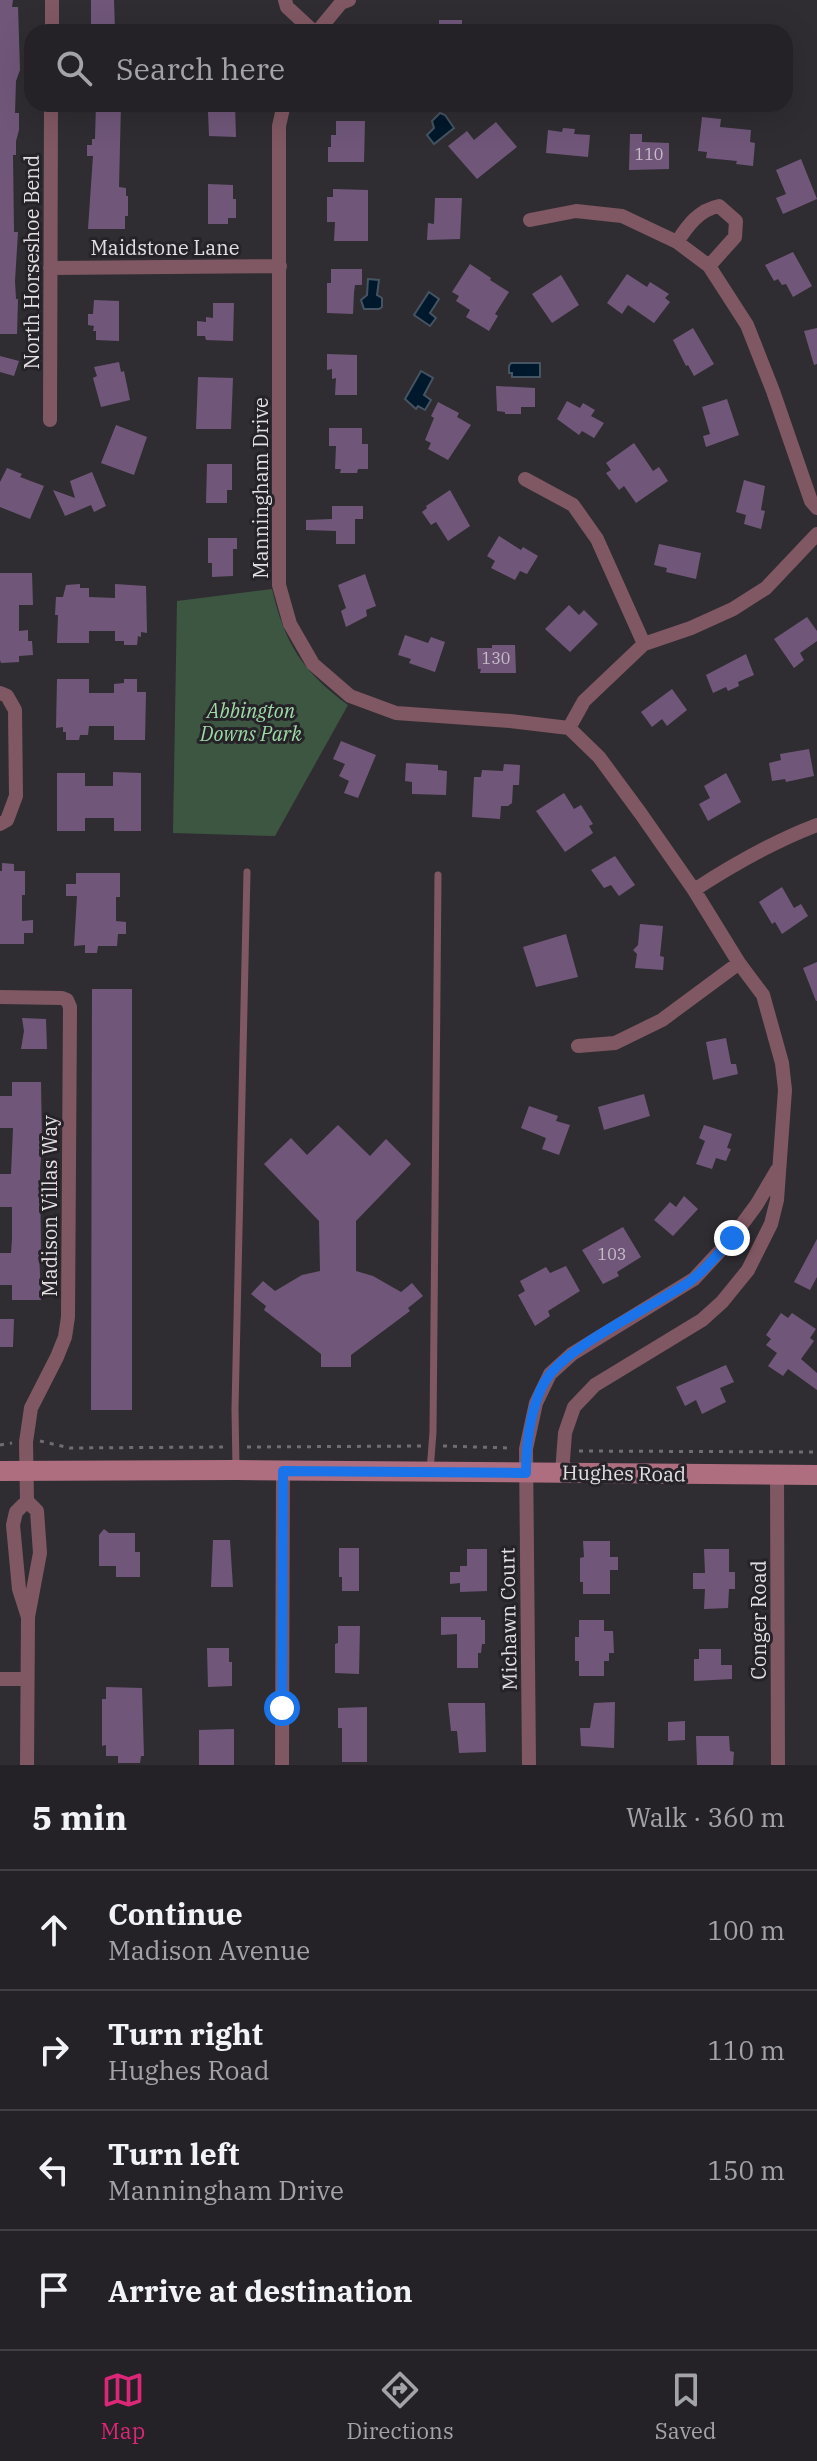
<!DOCTYPE html>
<meta charset="utf-8">
<style>
body{margin:0;font-family:"IBM Plex Serif",serif;background:#302f32;color:#f1f3f6}
.stop{position:absolute;width:24px;height:24px;margin:-18px;border:6px solid #1a73e8;border-radius:50%;background:#fff}
.stop.end{background:#1a73e8;border-color:#fff;box-shadow:0 2px 8px #0008}
.list{margin:0;padding:0;list-style:none}
h2{display:flex;justify-content:space-between;align-items:center;height:104px;margin:0;padding:0 32px;font-size:34px}
h2 small{font-size:26px;font-weight:400;color:#a3a4a7}
.list li{display:grid;grid-template-columns:52px 1fr auto;gap:24px;align-items:center;box-sizing:border-box;height:120px;padding:0 32px;border-top:2px solid #413f43}
.list b{display:block;font-size:30px;white-space:nowrap}
.list p{margin:0;font-size:26px;white-space:nowrap;color:#a3a4a7}
.list em{font-size:26px;font-style:normal;color:#a3a4a7}
.icon{flex:none;width:44px;height:44px;fill:none;stroke:currentColor;stroke-width:2;stroke-linecap:round;stroke-linejoin:round}
.map{position:relative;flex:none;width:817px;height:1765px;overflow:hidden}
.search{position:absolute;background:#242226;box-shadow:0 8px 32px #0002;left:24px;right:24px;top:24px;height:88px;display:flex;align-items:center;gap:20px;box-sizing:border-box;padding:0 28px;border-radius:24px;color:#a3a4a7;font-size:30px}
.sheet{height:584px;background:#242226}
nav{display:flex;justify-content:space-around;align-items:center;box-sizing:border-box;height:112px;border-top:2px solid #413f43;background:#242226;font-size:22px;color:#a3a4a7}
nav a{display:grid;justify-items:center;gap:4px}
nav .on{color:#db2777}
.map>svg:first-child{display:block}
.green{fill:#3d5641}
.water{fill:#00182b;stroke:#445462;stroke-width:2}
.building{fill:#70577a}
.lines{fill:none;stroke-linecap:round;stroke-linejoin:round}
.path{stroke:#706d72;stroke-width:3;stroke-dasharray:4 6;stroke-linecap:butt}
.lane{stroke:#805863;stroke-width:7}
.street{stroke:#805863;stroke-width:14}
.secondary{stroke:#ae6e80;stroke-width:20}
.route{stroke:#1a73e8;stroke-width:10}
.labels{text-anchor:middle;dominant-baseline:central;stroke-width:6;stroke-linejoin:round;paint-order:stroke}
.number-label{font-size:16px;fill:#c6bdc9}
.street-label{font-size:20px;fill:#e2dfe3;stroke:#262328}
.park-label{font-size:20px;font-style:italic;fill:#9fdaa7;stroke:#262328}
</style>
<div class="map">
<svg width="817" height="1765" viewBox="0 0 817 1765">
<rect width="100%" height="100%" fill="#302d32"/>
<!-- green -->
<path class="green" d="M272,589C285,644 302,671 348,705L275,836L173,833L177,601Z"/>
<!-- water -->
<path class="water" d="M440,113L445,115L454,128L434,144L427,135L434,128L432,121Z
M368,279L379,280L377,295L382,298V307L379,309H364L361,300L367,295Z
M429,292L439,299L430,313L436,318L430,326L414,315Z
M511,363H540V377H512V373H509V366Z
M421,371L433,378L424,395L431,400L425,410L418,406L416,409L405,399Z"/>
<!-- building -->
<path class="building" d="M0,0H13L12,7H18L20,70L16,81L15,113H19V130L16,141V155H13L14,232H18L15,281L16,299H18L17,334H0Z
M91,0H114L115,32H91Z
M439,20H462V32H439Z
M96,104H121L119,187L126,188V196H128V216H125V229H88L93,156H87V145H92V139H95Z
M213,104H235L236,137L209,136L208,112H212Z
M702,117L721,119L720,127L751,130L750,142L755,143L753,166L736,164L737,161L706,158L707,152L698,151Z
M336,121H365L364,162H328V147H331V135H336Z
M496,122L517,147L477,179L448,146L467,131L474,140Z
M563,128L575,129L574,134L590,135L588,157L546,153L548,130L562,132Z
M630,134H642V142L669,143V169L629,170Z
M801,159L817,199L783,214L776,198L786,194L776,170Z
M208,184L233,185V199H236V218H228V224H208Z
M333,189L368,190V241H334L335,222H327V197H333Z
M435,198H462L460,239L427,240L428,223L434,224Z
M793,252L812,286L793,297L786,284L782,285L778,279L774,281L765,265Z
M470,264L491,278L490,280L509,292L495,314L498,316L489,331L466,317L470,310L456,301L459,296L452,292Z
M331,269H362V285H355L354,292L353,314L327,313V283H331Z
M627,274L647,287L650,282L669,294L665,298L670,302L654,323L628,305L622,314L607,303Z
M561,275L579,305L552,323L532,294Z
M94,300L119,301V341L96,340V331H93L94,326L88,325V314H93Z
M213,303H234L233,341L206,340L205,336H197V321L206,322V317L213,318Z
M693,328L714,364L694,376L688,365L686,366L673,340Z
M817,328V364L814,365L804,331Z
M327,354L357,355V395H335L336,378L332,379V369L327,370Z
M0,356L19,361L14,376L0,372Z
M119,362L121,372L124,371L130,400L101,407L93,378L97,376L94,367Z
M198,377L233,378L231,429H196Z
M496,386L535,388V407H521V414H505V412L497,411Z
M727,399L739,435L706,447L703,436L710,434L702,407Z
M567,401L580,408L583,403L595,410L591,416L604,423L594,438L582,431L579,435L557,419Z
M438,402L459,413L457,417L471,425L448,460L428,449L431,443L425,440L434,418L431,416Z
M116,425L147,437L134,475L101,463Z
M329,428H362V444H368V469H358L357,473H340L341,469H335L336,446H329Z
M634,443L653,471L659,467L668,481L636,503L624,486L619,490L606,473L611,470L606,463Z
M207,464H232V490H227V503H206Z
M7,468L22,474L20,477L44,486L30,519L0,507V482Z
M92,472L106,506L94,512L91,505L65,516L53,490L75,498L70,481Z
M744,480L765,486L761,510L765,511L761,529L744,524L746,515L736,512Z
M450,490L470,526L448,541L436,522L431,525L422,512L427,508L426,506Z
M332,506H363V519H355V544H336V531L306,530V520L332,519Z
M499,536L521,550L523,547L538,556L527,574L520,571L515,580L491,568L495,561L487,556Z
M208,538H237V549H233V576L212,577V563H208Z
M659,544L701,553L696,579L666,572L667,568L654,565Z
M0,573H32L33,605H19V631L28,630V641H32L33,655L19,656V662L1,663L0,660Z
M365,574L376,606L366,610L367,616L346,627L341,611L346,608L338,585Z
M80,584V588H89V597L115,598V584L146,586L147,633L141,632V637L138,636L137,645H124V641H115V631H89V643H57L58,615H55L56,597H63L66,585Z
M569,605L579,615L584,610L598,624L570,652L545,629Z
M807,617L817,631V641L800,653L804,660L794,668L774,639Z
M405,635L428,643L431,637L445,642L435,672L409,663L411,659L398,655Z
M492,645H515L516,673H480L481,669H478L477,648H492Z
M746,654L754,675L738,682L739,686L728,691L726,687L713,693L706,675Z
M57,679H89V693H114V684L124,683V679H137V692H146L145,740H114V726H89L88,735H80L79,740H66V732H63V727L56,728Z
M672,689L687,710L667,726L662,719L652,727L641,712Z
M341,741L376,755L358,798L344,793L349,781L339,776L345,764L333,759Z
M809,749L814,776L786,782L785,779L772,781L769,763L781,760L780,754Z
M406,763L438,765V770L447,771L446,795L412,794V782L405,781Z
M504,764L520,765L519,785H513L512,803L508,806H501L500,819L472,817L474,777H481L482,770L503,771Z
M113,772L141,773V831H114V818H85V831H57V773H85V786H113Z
M726,773L741,802L708,821L699,804L710,798L704,786Z
M564,793L574,809L581,805L593,824L589,826L593,833L565,852L536,811Z
M615,856L635,885L619,896L611,885L604,888L591,870Z
M2,863L14,864V871H25V895H22V921L33,920V933H24V944H0V871H2Z
M76,873H120V897H116V921L126,922V934H118L117,946H98L97,953H85V945L74,946L77,896H66V884H76Z
M782,887L794,908L801,904L808,916L782,934L775,922L772,924L759,902Z
M640,924L663,926L660,956L664,957L663,970L635,968L637,954L633,950L638,945Z
M566,934L578,977L536,987L523,947Z
M817,962V1001H816L803,968Z
M92,989H132V1410H91Z
M22,1018L46,1019L47,1049H21L24,1031Z
M726,1038L731,1064H736L738,1074L713,1080L706,1042Z
M12,1082H41L42,1143L40,1171L41,1250H39L41,1300H12V1285H0V1253H11L12,1239V1207H0V1174H11L13,1128H0V1096H12Z
M644,1094L650,1116L604,1130L598,1107Z
M529,1106L558,1116L556,1121L570,1125L559,1155L542,1149L546,1138L521,1128Z
M338,1125L370,1156L386,1139L411,1164L356,1221V1271L373,1276L401,1292L412,1283L423,1296L408,1308L410,1311L351,1355V1367H321V1354L264,1310L266,1306L251,1294L263,1281L275,1291L302,1275L320,1271L319,1221L264,1164L291,1138L307,1155Z
M704,1125L732,1134L727,1148L731,1149L726,1161L716,1158L712,1169L696,1164L705,1141L699,1138Z
M684,1196L698,1209L673,1236L654,1220L670,1202L676,1207Z
M623,1227L641,1257L617,1272L619,1276L603,1284L582,1250Z
M817,1239V1277L810,1290L794,1282Z
M566,1266L580,1291L548,1311L550,1316L535,1326L518,1295L525,1291L520,1281L546,1267L550,1273Z
M781,1313L788,1318L792,1313L816,1329L810,1338L814,1341L801,1359L817,1373V1390L788,1369L783,1376L768,1366L777,1353L766,1345L771,1339L766,1335Z
M0,1319H14L13,1347H0Z
M726,1365L734,1382L720,1388L726,1402L702,1414L696,1400L685,1406L676,1387Z
M104,1529L109,1533H135V1552H140V1577H116V1566H99V1535Z
M213,1540H230L233,1587H211Z
M583,1541H610V1557H618V1570H610V1594H583V1582H580V1558L584,1557Z
M339,1548H359V1591H342V1577H339Z
M467,1549H487V1591L460,1592V1583L450,1584V1572H460V1566H467Z
M704,1549H729V1572H735V1589H729L728,1608L704,1609L705,1589H693V1573H705Z
M441,1617H481V1620H485V1644H482L481,1653H478V1668H457V1634L441,1635Z
M579,1620H604V1631H613L614,1653H609V1661H604V1676H579V1661H575V1637H579Z
M338,1626H360L359,1674L335,1673V1644L338,1643Z
M207,1648H229V1662H232V1686L208,1687Z
M699,1649H721V1665H732V1679L694,1681V1659H699Z
M106,1687L142,1688L144,1756H141L140,1763H118V1756H106V1745L102,1746V1699H106Z
M615,1702L614,1748L581,1746L580,1728H590L594,1703Z
M448,1703H485L486,1752L459,1753L457,1731H451Z
M367,1707V1762H342V1728H338V1708Z
M685,1721V1740L668,1741V1722Z
M234,1729V1765H199V1730Z
M696,1736H729L730,1751L734,1752L733,1765H697Z"/>
<g class="lines">
<!-- path -->
<path class="path" d="M40,1441L70,1448L223,1447
M0,1445L12,1443
M443,1446L511,1448
M247,1447L423,1446
M579,1451L817,1452"/>
<!-- lane -->
<path class="lane" d="M236,1468L235,1409L247,872
M430,1471L433,1432L438,875"/>
<!-- street -->
<path class="street" d="M285,0L287,7L314,32
M52,32V0
M317,32L341,3L349,0
M284,104L279,126V585L290,624L313,664L350,696L396,713L510,721L569,728L599,757L641,814L694,890L739,963L763,995L782,1063L785,1090L777,1200L771,1224L748,1270L722,1302L702,1320L595,1385L574,1407L565,1433L562,1473
M530,220L576,211L622,216L677,242L709,266L747,325L773,391L811,501L817,508
M677,242C688,225 699,210 719,206L736,221L735,237L709,266
M50,268L280,266
M50,420L51,104
M525,479L573,505L597,539L644,644
M0,693L7,696L15,710L16,796L7,820L0,824
M569,728L584,701L644,644L691,628L733,609L766,588L817,534
M694,890C734,864 772,842 817,825
M0,997L62,998L67,1000L70,1007L68,1317L65,1337L57,1357L31,1408L26,1442L27,1501L16,1512L13,1525L19,1589L28,1617L27,1765
M578,1046L615,1043L662,1020L739,963
M777,1474L778,1765
M27,1501L37,1511L40,1553L28,1617
M0,1679H26
M282,1765L283,1471
M529,1765L526,1449L536,1403L550,1374L572,1354L598,1338L694,1279L732,1238L757,1204L777,1170"/>
<!-- secondary -->
<path class="secondary" d="M0,1471L236,1470L817,1475"/>
</g>
<g class="lines">
<!-- route -->
<path class="route" d="M282,1708L283,1471L526,1473C526,1443 531,1397 551,1373C574,1345 636,1314 668,1295C677,1289 687,1285 694,1278C708,1267 720,1251 732,1238"/>
</g>
<g class="labels">
<!-- number labels -->
<g class="number-label">
<text x="649" y="154">110</text>
<text x="496" y="658">130</text>
<text x="612" y="1254">103</text>
</g>
<!-- street labels -->
<g class="street-label">
<text x="165" y="247">Maidstone Lane</text>
<text transform="translate(31 262) rotate(-90)">North Horseshoe Bend</text>
<text transform="translate(260 488) rotate(-90)">Manningham Drive</text>
<text transform="translate(49 1206) rotate(-90)">Madison Villas Way</text>
<text transform="translate(624 1473) rotate(1)">Hughes Road</text>
<text transform="translate(508 1619) rotate(-91)">Michawn Court</text>
<text transform="translate(758 1620) rotate(-90)">Conger Road</text>
</g>
<!-- park labels -->
<g class="park-label">
<text x="251" y="710">Abbington<tspan x="251" dy="23">Downs Park</tspan></text>
</g>
</g>
</svg>
<div class="stop" style="left:282px;top:1708px"></div>
<div class="stop end" style="left:732px;top:1238px"></div>
<div class="search"><svg class="icon" aria-label="search" viewBox="0 0 24 24"><circle cx="10" cy="10" r="6"/><path d="M15 15l6 6"/></svg>Search here</div>
</div>
<section class="sheet">
<h2>5 min<small>Walk · 360 m</small></h2>
<ul class="list">
<li><svg class="icon" aria-label="ahead" viewBox="0 0 24 24"><path d="M12 20V5M6 11l6-6 6 6"/></svg><div><b>Continue</b><p>Madison Avenue</p></div><em>100 m</em></li>
<li><svg class="icon" aria-label="right" viewBox="0 0 24 24"><path d="M7 20v-9h11M14 6l5 5-5 5"/></svg><div><b>Turn right</b><p>Hughes Road</p></div><em>110 m</em></li>
<li><svg class="icon" aria-label="left" viewBox="0 0 24 24"><path d="M17 20v-9H6M10 6l-5 5 5 5"/></svg><div><b>Turn left</b><p>Manningham Drive</p></div><em>150 m</em></li>
<li><svg class="icon" aria-label="arrive" viewBox="0 0 24 24"><path d="M6 21V4h12l-3 4 3 4H6"/></svg><div><b>Arrive at destination</b></div></li>
</ul>
</section>
<nav>
<a class="on"><svg class="icon" aria-label="map" viewBox="0 0 24 24"><path d="M3 6l6-2 6 2 6-2v14l-6 2-6-2-6 2zM9 4v14M15 6v14"/></svg>Map</a>
<a><svg class="icon" aria-label="directions" viewBox="0 0 24 24"><path d="M12 3l9 9-9 9-9-9zM9 14v-3h6M13 9l2 2-2 2"/></svg>Directions</a>
<a><svg class="icon" aria-label="saved" viewBox="0 0 24 24"><path d="M7 4h10v16l-5-4-5 4z"/></svg>Saved</a>
</nav>
